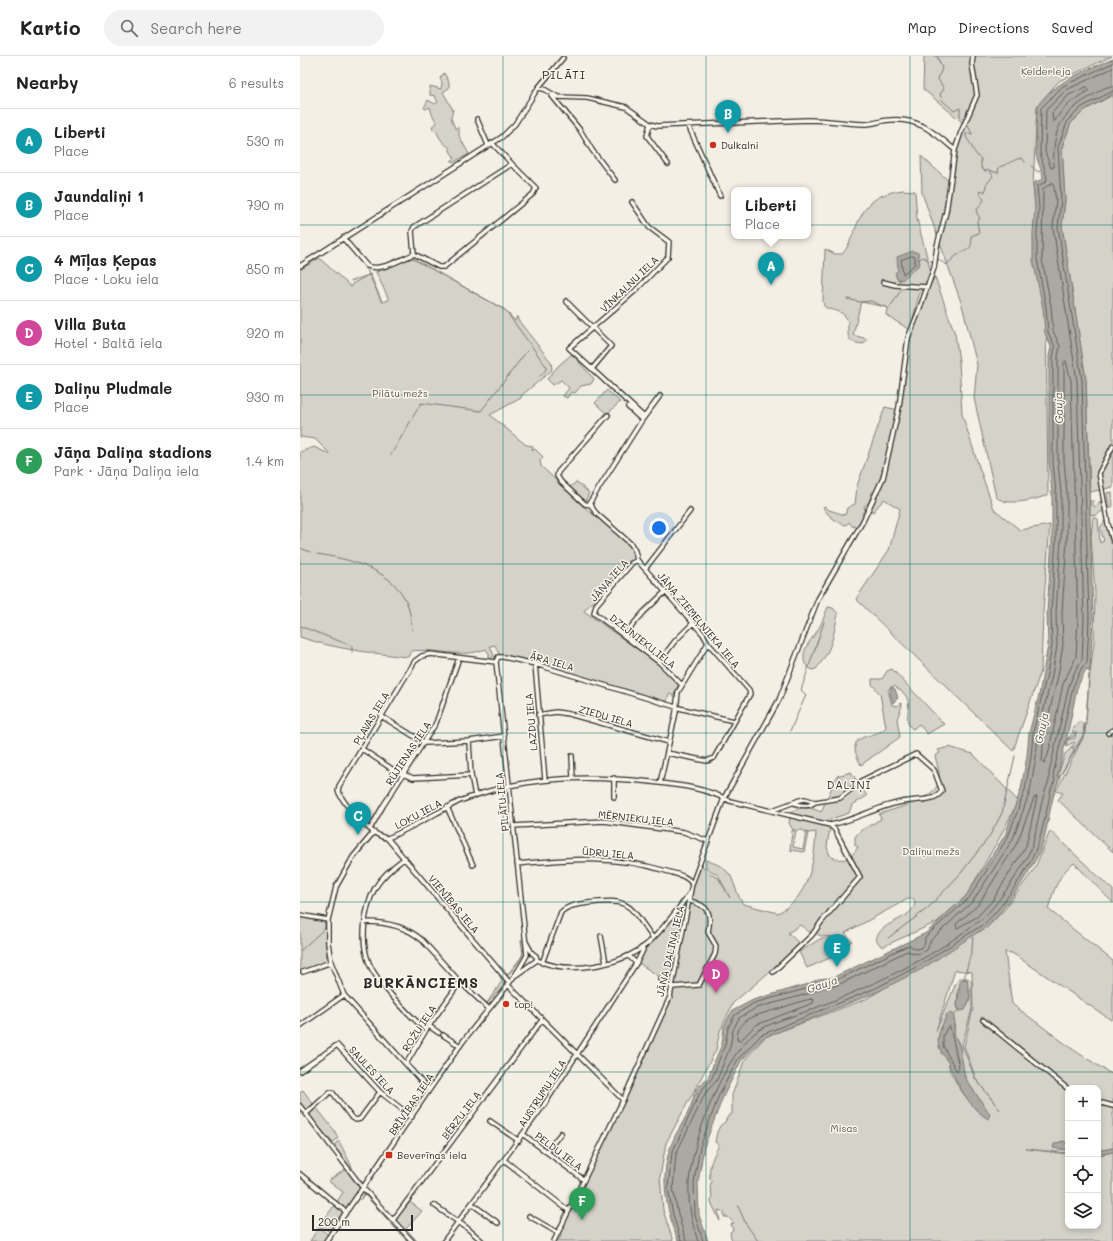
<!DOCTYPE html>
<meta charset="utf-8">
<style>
body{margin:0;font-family:Mali,sans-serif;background:#f2f2f2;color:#222}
.controls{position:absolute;right:12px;bottom:12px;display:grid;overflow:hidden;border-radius:8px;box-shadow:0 2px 6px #0003}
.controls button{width:36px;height:36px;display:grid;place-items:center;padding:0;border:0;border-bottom:1px solid #e0e0e0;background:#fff;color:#222;font:20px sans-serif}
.scale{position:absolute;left:12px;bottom:10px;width:101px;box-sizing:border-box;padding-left:4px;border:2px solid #2b2b2b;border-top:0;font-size:11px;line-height:14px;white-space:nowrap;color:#2b2b2b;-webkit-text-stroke:3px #fbf7ec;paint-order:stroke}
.you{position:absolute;left:359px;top:472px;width:14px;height:14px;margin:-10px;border:3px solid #fff;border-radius:50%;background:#1a73e8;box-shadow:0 0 0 6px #1a73e833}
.badge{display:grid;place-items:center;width:26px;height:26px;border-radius:50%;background:#c8321e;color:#fff;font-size:13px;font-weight:700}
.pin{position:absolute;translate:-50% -33px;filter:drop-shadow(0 1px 2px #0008)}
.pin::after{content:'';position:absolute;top:21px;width:14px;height:12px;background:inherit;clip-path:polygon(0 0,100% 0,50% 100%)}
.popup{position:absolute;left:431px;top:131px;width:80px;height:52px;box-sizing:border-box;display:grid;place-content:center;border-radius:8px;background:#fff;filter:drop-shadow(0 1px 3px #0005);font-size:13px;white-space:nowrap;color:#767676}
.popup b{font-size:15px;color:#222}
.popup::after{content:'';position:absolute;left:50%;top:100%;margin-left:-8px;border:8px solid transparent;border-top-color:#fff}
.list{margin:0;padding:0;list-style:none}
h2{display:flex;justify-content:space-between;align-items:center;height:52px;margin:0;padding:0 16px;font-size:17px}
h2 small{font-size:13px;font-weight:400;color:#767676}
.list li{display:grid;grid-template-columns:26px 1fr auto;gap:12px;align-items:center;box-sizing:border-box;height:64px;padding:0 16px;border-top:1px solid #e0e0e0}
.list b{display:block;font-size:15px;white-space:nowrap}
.list p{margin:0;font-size:13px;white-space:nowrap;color:#767676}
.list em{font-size:13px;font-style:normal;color:#767676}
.icon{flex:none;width:22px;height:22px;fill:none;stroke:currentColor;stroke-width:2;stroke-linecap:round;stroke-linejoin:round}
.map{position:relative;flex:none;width:813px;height:1185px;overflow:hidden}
header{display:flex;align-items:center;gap:24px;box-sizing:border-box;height:56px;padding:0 20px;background:#fff;border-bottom:1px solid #e0e0e0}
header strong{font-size:19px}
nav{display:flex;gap:22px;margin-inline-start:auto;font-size:14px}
.search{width:280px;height:36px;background:#f2f2f2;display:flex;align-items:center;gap:10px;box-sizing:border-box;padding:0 14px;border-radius:22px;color:#767676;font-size:15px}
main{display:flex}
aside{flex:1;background:#fff}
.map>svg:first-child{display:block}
.green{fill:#d5d2c9;stroke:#807e7a;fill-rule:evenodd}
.water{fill:#aca9a2;stroke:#787772}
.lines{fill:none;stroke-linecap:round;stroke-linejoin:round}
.shore{stroke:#5f5d5b;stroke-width:1}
.stream{stroke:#787772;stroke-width:1}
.minor-casing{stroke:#2b2b2b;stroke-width:6}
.minor{stroke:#fbf7ec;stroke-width:3.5}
.grid{fill:none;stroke:#0f766e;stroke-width:1;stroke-opacity:0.55}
.poi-dot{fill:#c8321e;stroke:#fbf7ec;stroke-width:1.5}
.labels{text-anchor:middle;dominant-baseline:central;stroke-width:3;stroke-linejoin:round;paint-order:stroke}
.park-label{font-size:10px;fill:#565552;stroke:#fbf7ec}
.poi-label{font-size:10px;fill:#2b2b2b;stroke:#fbf7ec;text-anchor:start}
.street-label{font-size:10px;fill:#2b2b2b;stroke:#fbf7ec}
.water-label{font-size:11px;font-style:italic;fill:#585755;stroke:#fbf7ec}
.neighbourhood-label{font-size:11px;letter-spacing:1px;fill:#2b2b2b;stroke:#fbf7ec}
.quarter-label{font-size:12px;letter-spacing:1px;fill:#2b2b2b;stroke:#fbf7ec}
.district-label{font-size:14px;font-weight:bold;letter-spacing:1px;fill:#2b2b2b;stroke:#fbf7ec}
</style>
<header>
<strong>Kartio</strong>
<div class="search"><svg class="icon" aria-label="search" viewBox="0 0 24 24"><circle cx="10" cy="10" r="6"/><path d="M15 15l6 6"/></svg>Search here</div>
<nav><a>Map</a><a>Directions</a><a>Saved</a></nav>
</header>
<main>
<aside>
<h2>Nearby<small>6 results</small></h2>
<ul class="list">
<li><span class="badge" style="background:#0f9aa8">A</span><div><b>Liberti</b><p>Place</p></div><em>530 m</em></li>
<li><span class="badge" style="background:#0f9aa8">B</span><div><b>Jaundaliņi 1</b><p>Place</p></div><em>790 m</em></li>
<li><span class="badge" style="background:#0f9aa8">C</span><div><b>4 Mīļas Ķepas</b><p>Place · Loku iela</p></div><em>850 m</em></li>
<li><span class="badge" style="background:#d1479c">D</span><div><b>Villa Buta</b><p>Hotel · Baltā iela</p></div><em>920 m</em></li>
<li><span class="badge" style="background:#0f9aa8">E</span><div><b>Daliņu Pludmale</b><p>Place</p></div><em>930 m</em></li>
<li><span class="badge" style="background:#2e9e5b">F</span><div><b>Jāņa Daliņa stadions</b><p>Park · Jāņa Daliņa iela</p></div><em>1.4 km</em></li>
</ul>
</aside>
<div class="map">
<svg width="813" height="1185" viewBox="0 0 813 1185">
<rect width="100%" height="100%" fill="#f3efe4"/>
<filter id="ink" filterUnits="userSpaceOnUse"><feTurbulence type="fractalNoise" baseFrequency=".025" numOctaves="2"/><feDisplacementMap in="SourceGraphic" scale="8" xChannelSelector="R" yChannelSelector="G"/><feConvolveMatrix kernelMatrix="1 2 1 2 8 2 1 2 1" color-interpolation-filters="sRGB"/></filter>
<g filter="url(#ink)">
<!-- green -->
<path class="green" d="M624,0H812L759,25L737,50L733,130L746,259L748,439C734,444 708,451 696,441L674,342L677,309L662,249L622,137L621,100L651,127L662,66L623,33Z
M144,17L149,26V32L143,36L153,54L151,62L155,72H159V80L169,98L154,106L151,105L155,102L150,95V92C145,89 139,83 137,76L132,73L133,69L137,67L132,58L130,51L126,53L124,52L128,44L135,48L138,46L135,40L130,39V30L141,33L142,27L140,22Z
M813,39V431L790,436L786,324L762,170L765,144L762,91L771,67L785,54Z
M603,134L615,135L617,163L631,216L619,239L610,274L586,259L587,251L561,246L553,279L567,283L563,288C537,286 555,269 544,259C538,253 529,255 524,250L523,245L525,193L535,198H542C548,192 550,184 554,176C564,149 574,138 603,134Z
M19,202L51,231L52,228L70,218L82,246L89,244L76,216L112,202L205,254L215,265L217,260L218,264L251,306L252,314L222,339L221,342L190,359L226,389L233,390L232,394L235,393L243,401L240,405L241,410L284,451L325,484L333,493C331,507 323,517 310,523L311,529L301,542L289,549L284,555L372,618L379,626L374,640L369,638L367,646L199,598L195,589L190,590L194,600L189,604V598L186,593C160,603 137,592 111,595L108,601C71,597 35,593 0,581V396L14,391L31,399L15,383L0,381V214Z
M635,221L655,278L659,305L662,358L679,411L694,453L720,474L750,469L743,556L741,615L713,695L556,543L589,494L600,453L584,443L573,456L569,453L570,449L578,438L572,436L569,446L564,450L565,454L562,457L563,459L559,468L553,471L549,466L546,469C537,467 527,459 523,451L525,450L529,454L545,459L547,452L555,448L557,430L585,351L598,354C605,313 611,255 635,221Z
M272,298L294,323L291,328L281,330L275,337L271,336L267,342L263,340L269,332L261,324L253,329L247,323L259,309Z
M307,334L320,346L307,358L295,347Z
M277,426L289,437L285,446L269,431Z
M812,436L813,450L809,453L807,437Z
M790,445H794L793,449L796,451L800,445L804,454L795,460L790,458Z
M793,461L798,463L800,487L804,485L800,472L806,463L809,483L813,488V796L758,744L763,737L756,735L785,678L789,626L794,586L795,537L791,481Z
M528,551L533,552L538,558C533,581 532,594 516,613L512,614L505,608C500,593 512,584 519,572C523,565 525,558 528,551Z
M592,613L644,668L627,678L619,668L613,673C602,667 612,652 607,642C605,637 599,634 595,630L591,631L588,634L592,649L598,650L601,647L602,650L597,663L600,681L561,709C541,673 576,685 586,671L580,638L572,628V623H582L587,615Z
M778,666L784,667L783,679L776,691H771L775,687L774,686L766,690L767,684L775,682L776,676L774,680L767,683L774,676L772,675Z
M649,691L673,698L718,745L700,781L666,840L637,866L582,891L576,884C580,864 612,865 615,847L614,843H608L545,877L552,885L532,901L507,912L499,896L520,883L533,881L521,880L513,876L511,877L500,869L488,877L501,889L433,947L420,975L416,994L366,1087L360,1121L363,1154L373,1185H256L261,1181L260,1177L361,962L372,929L337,906L343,894L341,892L362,872L390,836L400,805L405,814L419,823L430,842L418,819L406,812V804L423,811L431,820L439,841L443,848L478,857C509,841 514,808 516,776L508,777L504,796L490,794L492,775L495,774H493L489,767L491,756C501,750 511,751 521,756L537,720L551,716L567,740L552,749L549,757L531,763L527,791L530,800C543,807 551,803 558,791L555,789V781L560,775L581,763L579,758C594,753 638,743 639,724C640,716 637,708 635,700L640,697L638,694ZM496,774H502L508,777H506L503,793L493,791Z
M771,692L775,693L760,720L757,722L765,698Z
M750,775L813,834V847L774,807C759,817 753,836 748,853L813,905V961L811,964L712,897L705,896L712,948L775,995L813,1019V1092L798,1095V1032H768V1087L762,1085L754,1092L768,1094V1097L726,1093L768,1098V1170H798V1099L813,1096V1185H433L431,1183L430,1176L433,1174L431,1168L434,1167L428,1161H424V1156L418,1154L420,1165L411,1146L412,1141L410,1130L412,1125L410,1123C408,1110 413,1101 419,1089L415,1086L417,1076L420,1070L425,1066L428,1060L432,1058V1039L444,1005L465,981L566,943L678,876L685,874L705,853L735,812ZM655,914L672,916L673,953L664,990L676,1023L700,1054L675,1022L662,989L672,953V926L668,922H660L656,927L636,975ZM658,933H670C670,942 670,952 660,955L657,951ZM647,958L655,965L654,977L660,991L663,1015L677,1055L659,1032L650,1015L648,1006L641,997L639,979Z
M0,861L23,865L26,868V899L29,910L8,917L7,914L0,917Z
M221,884H223C226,901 217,908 206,921L199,911L200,910L208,918L223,899Z
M199,918L204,925V929L187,948L174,938L187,947L202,925Z
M3,1034L13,1048L6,1054L0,1047V1037Z
M16,1051L34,1074L38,1082L33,1087L10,1061V1055Z
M39,1085L53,1113L52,1114L35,1093V1088Z
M46,1113L60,1133L46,1152L37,1146L43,1136L28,1125Z
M64,1138L68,1140L110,1185H107L65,1139L60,1144Z
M110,1146L122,1155L106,1173L117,1185H114L96,1165L98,1160Z
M35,1148L44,1157L30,1176L20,1170Z
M19,1171L28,1179L24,1185H10Z"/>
<!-- water -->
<path class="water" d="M813,3V38L785,54L771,67L762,91L765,144L762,170L786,324L793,563L790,613L789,616L786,613L777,632L767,681L757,721L760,720V722C749,745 749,772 740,795C732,813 695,871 678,876L622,913L577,936L463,982L441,1005L423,1041L404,1091L398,1126L399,1159L408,1185H378C365,1150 358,1116 375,1080C381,1069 393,1050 394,1038H397L395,1034L408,1021L422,988L424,970L432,955L453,944L508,928L519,923L534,921L626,877L666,840L705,779L721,733L727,700L729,677L739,639L748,589L747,556L752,484V437L749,406V300L751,291L745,277L743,252L733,204V177L735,151L733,127L743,123C743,114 736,105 736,96C736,91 736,52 738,50C751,27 789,13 813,3Z
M613,195L618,197L620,208L602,224L597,223L595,217L598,214L597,201Z
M591,631L595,633L598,642L593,647L590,637Z
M667,923L670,942L665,954L660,955L657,951L660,927L661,924Z
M651,957L654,959V977L660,991L665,1022L690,1058L688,1063C669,1052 656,1026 648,1006C645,998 638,995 638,984C638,976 644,966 647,958Z
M763,1085L768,1087V1094L753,1092L754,1088Z
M813,1092V1096L798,1099V1095Z"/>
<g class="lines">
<!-- shore -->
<path class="shore" d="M813,12L766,34L746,54L745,96L751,112L754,111C752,74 760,58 793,39C799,35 806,30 813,30
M787,31L789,34C776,42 762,51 755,65H753L752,57L769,39Z
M612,200L615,201V208L603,218L601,204Z
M766,305L771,325L778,563L776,601L763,628L748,699L744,707L742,705L744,679L758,620L763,589L762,556L767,484V437L764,405V307Z
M737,741L726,790L702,829L693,844L677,861L657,872L656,868L678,849L717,787L734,742Z
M511,943L514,944L513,947L456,969L440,985L437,984C436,960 464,958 481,952C491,949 500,945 511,943Z
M650,971L659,1011L657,1016L643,990V980L647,972Z
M381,1185L373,1159L368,1132L372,1097L401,1035L412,1022L425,989L428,972L435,959L454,947L509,932L520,927L536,924L609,889L616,893C625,892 625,888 625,881L669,842L708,781L725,734L731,701L733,677L747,618L752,589L751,556L756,484V437L753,406V301L755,291L748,276L746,251L737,203V177L739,151L737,130L746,126L747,122L740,96L741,52L763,30L813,7
M386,1185L378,1158L373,1132L376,1098L406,1036L417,1024L430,991L433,974L439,962L456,952L511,937L522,932L538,929L607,895L617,898L627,894L631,884L673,845L713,783L730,735L736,701L738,678L752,619L757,590L756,556L761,484V437L758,406V301L760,290L753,275L751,250L742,203L743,133L753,126L756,144L753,171L777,325L784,563L782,604L776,613L769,629L749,717V725C740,745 738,769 732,790C726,808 690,862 673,869C628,905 572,929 518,951C500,959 475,964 459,974C424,996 392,1086 389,1126C388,1147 391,1165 398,1185
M403,1185L395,1159L394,1126L400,1091L419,1039L438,1003L461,979L576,932L620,909L676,873C693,867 730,811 736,793C743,774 747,753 751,733L755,724L753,719L773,631L782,611L787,607L789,563L782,324L758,171L761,144L758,91L768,64L782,51L813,35"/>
<!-- stream -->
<path class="stream" d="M637,0L642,12L638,23L644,33L640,38L642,44L654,55L660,52V60L664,64
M667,67L672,78L666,77V81C672,88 673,98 681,103V111L684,115L688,114
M731,110L738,116L741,114
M638,203L646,209C649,206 653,203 656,200C667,192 673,197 671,180L679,177L677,165L680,163L676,155L684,144L679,136L681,134L685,136L686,129L693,120L689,114L698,117L699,111C707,109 714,103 722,102L725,106
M618,204L623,201L630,205L633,204
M67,214L82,246
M76,216L112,202L205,254
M51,225L69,219
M599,226L600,223
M547,243L560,246L571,245L589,253L601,234
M208,258L246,310V314L240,320
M91,399L121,347L181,355L227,295
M0,492L10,496
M17,498C48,503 89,512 105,543C110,552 111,564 112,574
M0,570L52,590V596
M786,664L789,618
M490,675L506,639L501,634L524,566
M761,719L784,679L785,667
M588,882L628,852L661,817L689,781L702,757L715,700
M0,895L25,872V867
M664,923L672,893L673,881
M654,959L659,953
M438,1150L446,1168L458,1185"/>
<!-- minor casing -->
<g class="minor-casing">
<path id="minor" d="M238,32L263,2
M252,40L280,74L292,94L315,124
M177,63L188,89
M350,68L347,80L368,108
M388,69L420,140
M192,87L212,108
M43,182L67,210C81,216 101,203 114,198L112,175L114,171L212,108L236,132L233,138L144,211H139L114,198
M0,210L202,81L215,68L238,32L244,33L258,41L287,42L326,51L350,68L357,70L508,64C527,64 545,67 563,68C572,69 581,64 590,64C618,61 635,77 655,94
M583,226L595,229L627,231
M266,245L311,290L292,313L344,361
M292,313L269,292L335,235L368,201L369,186L349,171L332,146
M328,351L342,364
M813,390L799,417L808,468L813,485
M291,449L285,448L261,426L257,420L258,416L308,359
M337,504L403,578L408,587L449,634L450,638L414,702L407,705L367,697
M337,504L335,495L331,488L297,458L293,453L290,446L342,364L360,340
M337,504L332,507L296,549L294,557L359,606L382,629
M345,513L390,455
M324,579L344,556L365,536
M359,606L375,585L393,567
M235,608L245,724
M238,659L256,656L269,658L369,686
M81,660L125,687L169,685L204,680
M434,665L379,652L235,608L203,601H198L196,606L130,598L122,600L115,605L39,730L38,735C45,750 71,780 87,782C92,782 149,750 160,745C222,720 286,719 351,726C379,729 406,732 430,745L530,769L535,774L560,821L522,865L512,879L473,916
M808,677L813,674
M169,685L171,719L175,740
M62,693L95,715L113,722L171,719
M272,700L273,722
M314,722V741
M360,727L376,656L378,636L408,587
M515,746L540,742L563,724L616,698L634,714L642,735C635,745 622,743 610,745C583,747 557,764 530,769
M147,751L173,809
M473,754L500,744L505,743L515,746C509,751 501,750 494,747
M213,770L304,765L384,776L408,785
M70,773L83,750L136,667L159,602
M73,777L53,801L36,831L28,864V887L31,906L44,939L129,1034
M87,782L209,926
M105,802C94,810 82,820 75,832C64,853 60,885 69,907C77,927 109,959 126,974
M217,808C270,803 314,799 366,815C375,818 387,819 392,828
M0,859L28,864
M65,866C86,866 107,871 122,884L160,926L188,952
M301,880L306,907
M327,900L330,901L336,907
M237,904C269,919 320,910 347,888C363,874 377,854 390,837
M242,907L261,856C268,849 278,849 288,847C331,842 328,848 353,882
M3,916L31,906
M216,919L237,904L236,900L232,897L226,886
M361,923L372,931L399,929L415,898L416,890L408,876C412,857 409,850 390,845
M207,928L323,1044
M683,964L768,1033
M0,970L44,939
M129,970L139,977
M143,979L160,990
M106,1008L126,974L160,926
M0,1015L37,989L80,1036L112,1061
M798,1046L813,1050
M0,1050L63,1132L112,1185
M6,1058L30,1036L33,1037L51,1061L56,1064L60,1063L80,1036
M190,1065L219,1085
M224,1079L284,1124
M247,1095L261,1077
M204,1104L269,1155
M0,1118L46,1156
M172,1148L198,1167
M134,1149L167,1172L182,1185
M229,1160L258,1177
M93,1164L242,964
M26,1185C71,1121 114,1055 159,991C181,960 210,932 227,899L196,606
M144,1185L244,1049L337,906L343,894L341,892
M254,1185L323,1044L370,941L392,828L424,742L479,644L518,543L563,465L583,422L599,351L608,282L617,260L634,212L637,190L646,156L655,94L661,76L677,39L672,8L673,0"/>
</g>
<!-- minor -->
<use href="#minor" class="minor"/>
</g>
</g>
<!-- grid -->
<path class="grid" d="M203,0V1185M406,0V1185M610,0V1185M0,169H813M0,339H813M0,508H813M0,677H813M0,846H813M0,1016H813"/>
<!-- markers -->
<g class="poi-dot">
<circle cx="413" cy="89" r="4"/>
<circle cx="206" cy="948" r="4"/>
<rect x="85" y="1095" width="8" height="8" rx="2"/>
</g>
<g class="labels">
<!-- park labels -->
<g class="park-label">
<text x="746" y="15">Ķelderleja</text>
<text x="100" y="337">Pilātu mežs</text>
<text x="631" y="795">Daliņu mežs</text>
<text x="544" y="1072">Misas</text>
</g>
<!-- poi labels -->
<g class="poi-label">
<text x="421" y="89">Dulkalni</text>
<text x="214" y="948">top!</text>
<text x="97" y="1099">Beverīnas iela</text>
</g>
<!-- street labels -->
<g class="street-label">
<text transform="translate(329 228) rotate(-44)">VĪNKALNU IELA</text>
<text transform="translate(309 524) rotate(-49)">JĀŅA IELA</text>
<text transform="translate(399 564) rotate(50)">JĀŅA ZIEMEĻNIEKA IELA</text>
<text transform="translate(343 585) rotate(38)">DZEJNIEKU IELA</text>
<text transform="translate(252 605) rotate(16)">ĀRA IELA</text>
<text transform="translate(306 660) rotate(16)">ZIEDU IELA</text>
<text transform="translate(71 662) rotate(-59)">PĻAVAS IELA</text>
<text transform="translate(231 666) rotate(-95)">LAZDU IELA</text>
<text transform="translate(108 697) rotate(-57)">RŪJIENAS IELA</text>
<text transform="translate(202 746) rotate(-96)">PILĀTU IELA</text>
<text transform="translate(118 758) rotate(-28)">LOKU IELA</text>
<text transform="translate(336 762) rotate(6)">MĒRNIEKU IELA</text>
<text transform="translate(308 797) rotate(5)">ŪDRU IELA</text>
<text transform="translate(154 848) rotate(50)">VIENĪBAS IELA</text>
<text transform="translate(370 895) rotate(-77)">JĀŅA DALIŅA IELA</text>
<text transform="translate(119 972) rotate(-57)">ROŽU IELA</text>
<text transform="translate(72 1014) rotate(47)">SAULES IELA</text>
<text transform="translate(242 1037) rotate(-57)">AUSTRUMU IELA</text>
<text transform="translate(111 1048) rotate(-56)">BRĪVĪBAS IELA</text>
<text transform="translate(161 1059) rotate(-53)">BĒRZU IELA</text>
<text transform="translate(259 1095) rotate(37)">PELDU IELA</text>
</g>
<!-- water labels -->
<g class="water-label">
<text transform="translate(758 352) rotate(-92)">Gauja</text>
<text transform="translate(741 672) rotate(-78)">Gauja</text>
<text transform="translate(522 928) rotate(-19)">Gauja</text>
</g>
<!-- neighbourhood labels -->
<g class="neighbourhood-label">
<text x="549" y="728">DALIŅI</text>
</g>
<!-- quarter labels -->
<g class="quarter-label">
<text x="264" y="18">PILĀTI</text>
</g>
<!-- district labels -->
<g class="district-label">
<text x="121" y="926">BURKĀNCIEMS</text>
</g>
</g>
</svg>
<div class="controls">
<button>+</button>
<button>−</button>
<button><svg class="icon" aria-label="locate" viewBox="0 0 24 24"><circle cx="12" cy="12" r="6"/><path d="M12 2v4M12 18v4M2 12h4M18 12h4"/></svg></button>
<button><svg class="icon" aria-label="layers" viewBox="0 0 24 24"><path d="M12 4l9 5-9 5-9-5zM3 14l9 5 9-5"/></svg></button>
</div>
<div class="scale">200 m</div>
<div class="you"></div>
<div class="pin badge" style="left:471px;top:229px;background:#0f9aa8">A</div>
<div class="popup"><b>Liberti</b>Place</div>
<div class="pin badge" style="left:428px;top:77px;background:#0f9aa8">B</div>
<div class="pin badge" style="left:58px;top:779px;background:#0f9aa8">C</div>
<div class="pin badge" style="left:416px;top:937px;background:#d1479c">D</div>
<div class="pin badge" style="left:537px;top:911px;background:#0f9aa8">E</div>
<div class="pin badge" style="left:282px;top:1164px;background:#2e9e5b">F</div>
</div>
</main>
